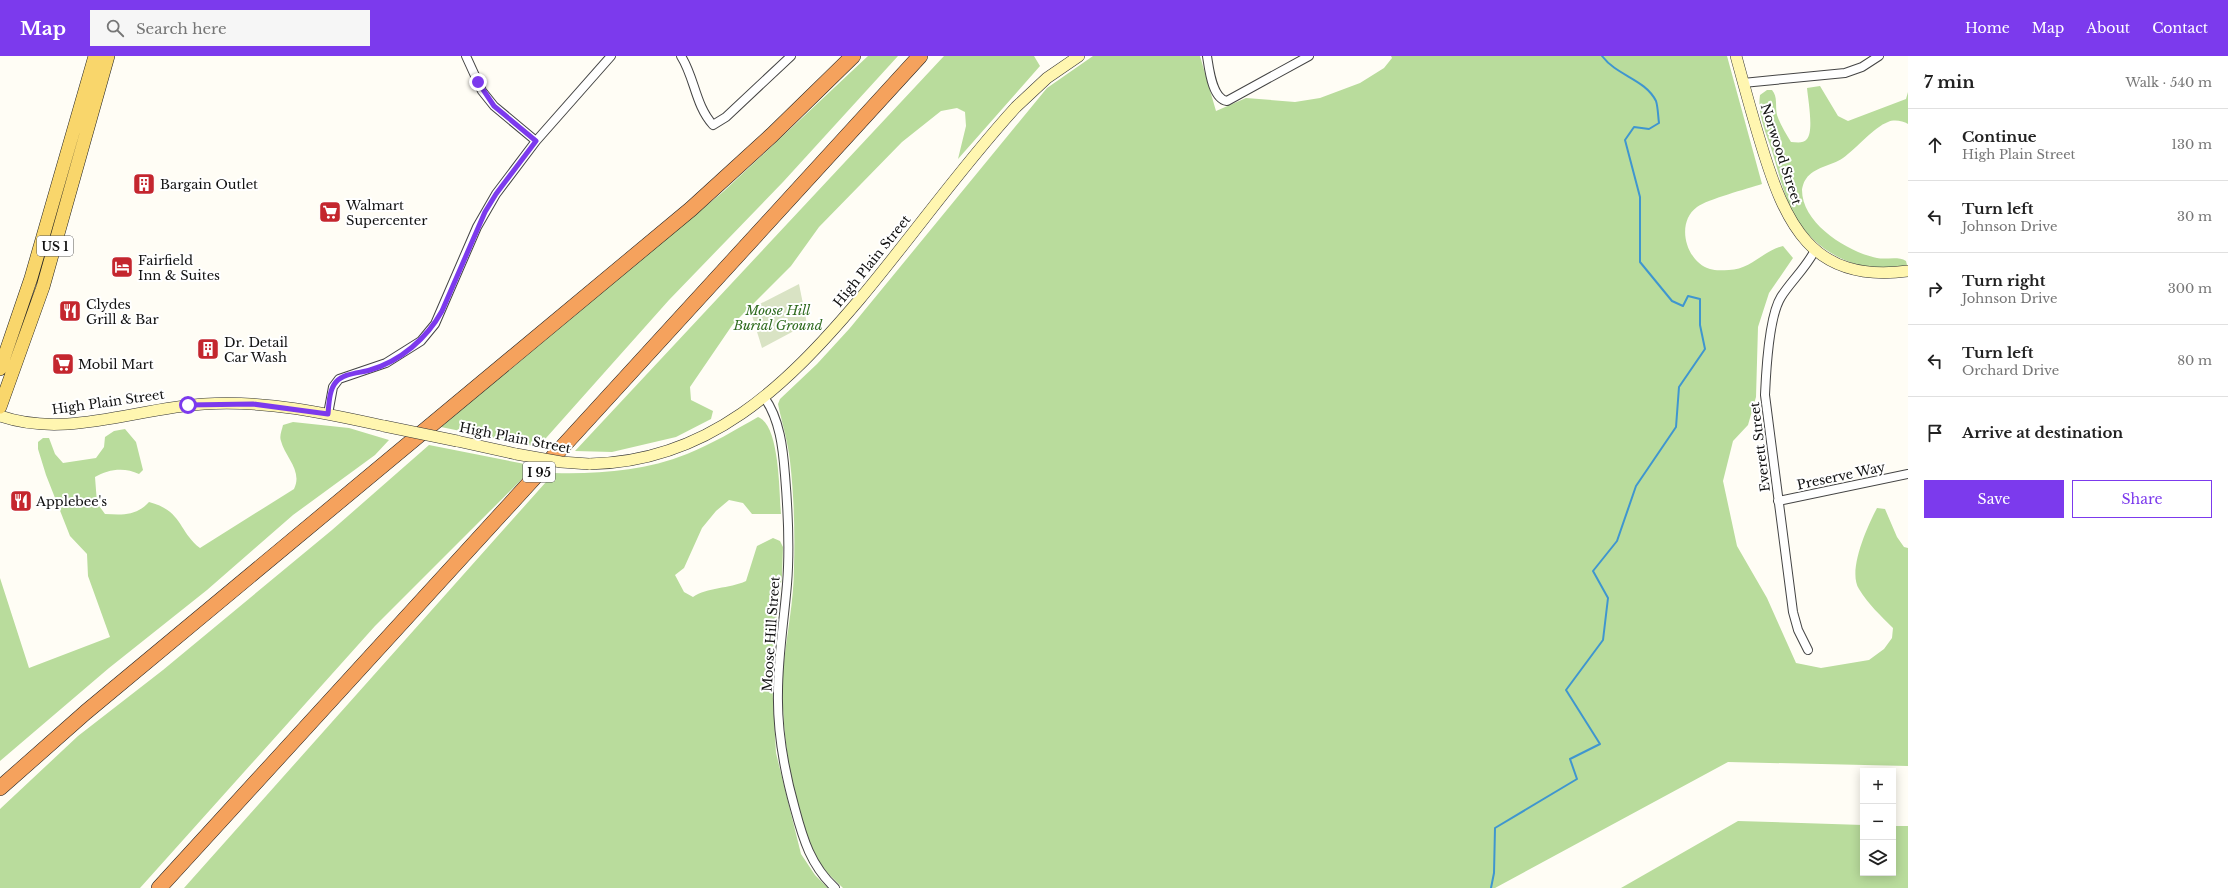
<!DOCTYPE html>
<meta charset="utf-8">
<style>
body{margin:0;font-family:"Libre Baskerville",serif;background:#f6f6f6;color:#222}
.controls{position:absolute;right:12px;bottom:12px;display:grid;overflow:hidden;border-radius:0px;box-shadow:0 2px 10px #0003}
.controls button{width:36px;height:36px;display:grid;place-items:center;padding:0;border:0;border-bottom:1px solid #e0e0e0;background:#fff;color:#222;font:20px sans-serif}
.stop{position:absolute;width:12px;height:12px;margin:-9px;border:3px solid #7c3aed;border-radius:50%;background:#fff}
.stop.end{background:#7c3aed;border-color:#fff;box-shadow:0 1px 4px #0008}
.list{margin:0;padding:0;list-style:none}
h2{display:flex;justify-content:space-between;align-items:center;height:52px;margin:0;padding:0 16px;font-size:17px}
h2 small{font-size:13px;font-weight:400;color:#767676}
.list li{display:grid;grid-template-columns:26px 1fr auto;gap:12px;align-items:center;box-sizing:border-box;height:72px;padding:0 16px;border-top:1px solid #e0e0e0}
.list b{display:block;font-size:15px;white-space:nowrap}
.list p{margin:0;font-size:13px;white-space:nowrap;color:#767676}
.list em{font-size:13px;font-style:normal;color:#767676}
.actions{display:flex;gap:8px;padding:12px 16px}
.actions a{flex:1;padding:9px 0;border:1px solid #7c3aed;border-radius:0px;text-align:center;font-size:14px;color:#7c3aed}
.actions .main{background:#7c3aed;color:#fff}
.icon{flex:none;width:22px;height:22px;fill:none;stroke:currentColor;stroke-width:2;stroke-linecap:round;stroke-linejoin:round}
.map{position:relative;flex:none;width:1908px;height:832px;overflow:hidden}
header{display:flex;align-items:center;gap:24px;box-sizing:border-box;height:56px;padding:0 20px;background:#7c3aed;color:#fff}
header strong{font-size:19px}
nav{display:flex;gap:22px;margin-inline-start:auto;font-size:14px}
.search{width:280px;height:36px;background:#f6f6f6;display:flex;align-items:center;gap:10px;box-sizing:border-box;padding:0 14px;border-radius:0px;color:#767676;font-size:15px}
main{display:flex}
aside{flex:1;background:#fff}
.map>svg:first-child{display:block}
.forest{fill:#b9dc9c}
.cemetery{fill:#d9e3c4}
.lines{fill:none;stroke-linecap:round;stroke-linejoin:round}
.stream{stroke:#3f96cf;stroke-width:2}
.street-casing{stroke:#444;stroke-width:10}
.secondary-casing{stroke:#333;stroke-width:12}
.primary-casing{stroke:#222;stroke-width:14}
.highway-casing{stroke:#222;stroke-width:16}
.street{stroke:#fff;stroke-width:8}
.secondary{stroke:#fff6b0;stroke-width:11}
.primary{stroke:#f9d66b;stroke-width:13}
.highway{stroke:#f5a25d;stroke-width:15}
.secondary-bridge-casing{stroke:#333;stroke-width:12;stroke-linecap:butt}
.secondary-bridge{stroke:#fff6b0;stroke-width:11}
.route{stroke:#7c3aed;stroke-width:5}
.labels{text-anchor:middle;dominant-baseline:central;stroke-width:4;stroke-linejoin:round;paint-order:stroke}
.shield{fill:#fff;stroke:#585858;stroke-width:1}
.shield-label{font-size:12px;font-weight:bold;fill:#111}
.street-label{font-size:13px;fill:#111;stroke:#fff}
.poi-label{font-size:13px;fill:#111;stroke:#fff;text-anchor:start}
.park-label{font-size:13px;font-style:italic;fill:#2f6b1f;stroke:#fff}
</style>
<header>
<strong>Map</strong>
<div class="search"><svg class="icon" aria-label="search" viewBox="0 0 24 24"><circle cx="10" cy="10" r="6"/><path d="M15 15l6 6"/></svg>Search here</div>
<nav><a>Home</a><a>Map</a><a>About</a><a>Contact</a></nav>
</header>
<main>
<div class="map">
<svg width="1908" height="832" viewBox="0 0 1908 832">
<rect width="100%" height="100%" fill="#fffdf5"/>
<!-- forest -->
<path class="forest" d="M868,0H898L783,126L669,244L538,391L441,371L724,135Z
M944,0H1034L1040,10L958,103L966,70L965,56L957,52L941,55L902,86L819,171L791,210L733,268L690,331L691,344L713,355L711,363L676,381L612,396L575,395Z
M1093,0H1200L1216,55L1246,42L1295,46L1320,42L1360,27L1384,12L1392,2L1391,0H1727L1762,128C1747,133 1708,143 1697,151C1675,167 1686,206 1710,213C1716,215 1723,214 1729,214C1750,214 1764,194 1783,190L1793,202L1769,237L1758,271L1756,341L1748,369L1733,385L1723,425L1737,490L1767,542L1796,607L1821,612L1869,604L1884,593L1892,582L1893,572C1881,560 1868,548 1859,533C1847,515 1868,469 1877,452L1885,453L1897,481L1904,491L1908,492V710L1728,706L1495,832H843C835,824 825,816 819,805C792,758 780,670 783,616C786,581 794,546 794,511C795,476 794,440 790,405C788,386 782,367 778,348L780,343L817,308L850,272L1047,32Z
M1820,30L1838,60L1848,65L1906,43L1908,36V68C1903,65 1894,63 1888,66C1874,71 1856,93 1843,102C1831,110 1814,111 1806,123C1804,125 1802,132 1802,134C1802,168 1848,196 1877,202C1886,204 1898,200 1906,205L1907,209C1866,221 1818,199 1797,163C1784,143 1779,117 1772,95C1766,77 1757,58 1760,39L1767,34H1772C1778,41 1775,50 1777,59C1780,68 1786,78 1791,86C1796,86 1803,88 1807,83C1814,75 1808,43 1807,32Z
M758,361C780,369 779,436 781,458H752L743,447L729,444L716,455L702,472L684,512L675,519L684,536L693,541C707,531 729,533 746,525L757,490L773,482L780,485L783,491L782,520L774,580L772,625L776,697L801,798L815,819L828,832H184L554,417C600,418 644,415 687,398C712,388 735,374 758,361Z
M293,366L349,372L389,384L375,399L293,459L207,534L109,612L0,705V522L29,612L110,581L88,520L87,498L70,480L46,419L38,393V386L43,382H49L55,398L63,407L96,402L104,391L105,381L114,375L125,373L136,386L143,414L139,418C125,411 108,413 95,421L97,447L105,458C123,459 136,460 149,446C183,455 178,475 200,492L294,433C303,415 285,401 281,385C279,380 282,374 283,369Z
M429,389L535,410L375,570L140,832H0V753L78,680L163,614L332,474Z
M1738,765L1863,769V817H1893V770H1908V832H1621Z"/>
<!-- cemetery -->
<path class="cemetery" d="M799,228L807,268L762,292L750,253Z"/>
<g class="lines">
<!-- stream -->
<path class="stream" d="M1491,832L1494,817L1495,772L1577,723L1570,703L1600,688L1566,634L1603,584L1608,542L1593,515L1617,485L1636,430L1676,371L1679,331L1705,293L1700,269V243L1688,240L1683,250L1672,245L1640,206V141L1625,84L1634,71L1649,73L1659,67C1658,60 1658,51 1656,45C1645,23 1617,20 1602,0"/>
<!-- street casing -->
<g class="street-casing">
<path id="street" d="M466,0L482,35L494,50L536,85
M681,0C695,22 695,49 713,69L726,61L791,0
M1207,0C1209,12 1212,43 1227,45L1309,0
M1743,27L1845,17L1862,11L1879,0
M764,341C780,363 783,393 785,419C788,455 790,492 787,528C784,564 778,600 778,636C777,676 784,714 795,753C803,783 811,810 835,832
M328,358L333,331L339,323L386,307L421,285L435,268L477,171L496,138L536,85L611,0
M1778,445L1908,418
M1808,594L1798,574L1793,556L1765,339C1766,316 1769,260 1781,241C1791,225 1806,212 1815,194"/>
</g>
<!-- secondary casing -->
<g class="secondary-casing">
<path id="secondary" d="M1736,0C1744,29 1752,59 1761,88C1785,167 1811,228 1908,215
M0,360C66,383 137,352 204,348C266,344 325,357 384,370
M457,385L516,398
M589,408C709,406 786,330 859,244C912,181 960,112 1016,51L1047,22L1079,0"/>
</g>
<!-- primary casing -->
<g class="primary-casing">
<path id="primary" d="M0,313L31,222L95,0
M0,351L43,231L108,0"/>
</g>
<!-- highway casing -->
<g class="highway-casing">
<path id="highway" d="M0,732L86,656L691,153L772,79L853,0
M159,832L920,0"/>
</g>
<!-- street -->
<use href="#street" class="street"/>
<!-- secondary -->
<use href="#secondary" class="secondary"/>
<!-- primary -->
<use href="#primary" class="primary"/>
<!-- highway -->
<use href="#highway" class="highway"/>
<!-- secondary-bridge casing -->
<g class="secondary-bridge-casing">
<path id="secondary-bridge" d="M384,370L457,385
M516,398L561,406L589,408"/>
</g>
<!-- secondary-bridge -->
<use href="#secondary-bridge" class="secondary-bridge"/>
</g>
<g class="lines">
<!-- route -->
<path class="route" d="M188,349L253,348L328,358C329,348 329,334 336,326C344,317 360,317 370,314C401,305 427,282 442,255L485,156L496,138L536,85L494,50L478,26"/>
</g>
<!-- icons -->
<defs>
<g id="building-square" transform="scale(1.15)"><rect x="-9" y="-9" width="18" height="18" rx="4" fill="#c4262e" stroke="#fff"/><path d="M-4-6H4V6H1V3H-1V6H-4ZM-2.5-4.3h1.7v1.8h-1.7ZM.8-4.3h1.7v1.8H.8ZM-2.5-1h1.7V.8h-1.7ZM.8-1h1.7V.8H.8Z" fill="#fff"/></g>
<g id="supermarket-square" transform="scale(1.15)"><rect x="-9" y="-9" width="18" height="18" rx="4" fill="#c4262e" stroke="#fff"/><path d="M-6-5.5h2.5l.6 2H6L4.5 2H-2.5L-4.4-4H-6ZM-1.5 3.2a1.3 1.3 0 1 0 .1 0ZM3 3.2a1.3 1.3 0 1 0 .1 0Z" fill="#fff"/></g>
<g id="hotel-square" transform="scale(1.15)"><rect x="-9" y="-9" width="18" height="18" rx="4" fill="#c4262e" stroke="#fff"/><path d="M-6-4.5h1.5V1H6V5H4.5V3h-9V5H-6ZM-4 0a1.8 1.8 0 1 1 3.6 0ZM.5 0V-2.5h3Q6-2.5 6 0Z" fill="#fff"/></g>
<g id="restaurant-square" transform="scale(1.15)"><rect x="-9" y="-9" width="18" height="18" rx="4" fill="#c4262e" stroke="#fff"/><path d="M-5-6h1v4h1v-4h1v4h1v-4h1v5L-1.5 .5V6h-2V.5L-5-1ZM5-6V6H3V1.5H1.5Q1.5-4 5-6Z" fill="#fff"/></g>
</defs>
<g fill-rule="evenodd">
<use href="#building-square" x="144" y="128"/>
<use href="#supermarket-square" x="330" y="156"/>
<use href="#hotel-square" x="122" y="211"/>
<use href="#restaurant-square" x="70" y="255"/>
<use href="#building-square" x="208" y="293"/>
<use href="#supermarket-square" x="63" y="308"/>
<use href="#restaurant-square" x="21" y="445"/>
</g>
<g class="labels">
<!-- shield labels -->
<g class="shield">
<rect x="37" y="180" width="36" height="20" rx="3"/>
<rect x="523" y="406" width="32" height="20" rx="3"/>
</g>
<g class="shield-label">
<text x="55" y="190">US 1</text>
<text x="539" y="416">I 95</text>
</g>
<!-- street labels -->
<g class="street-label">
<text transform="translate(1781 98) rotate(72)">Norwood Street</text>
<text transform="translate(872 205) rotate(-51)">High Plain Street</text>
<text transform="translate(108 346) rotate(-8)">High Plain Street</text>
<text transform="translate(515 382) rotate(11)">High Plain Street</text>
<text transform="translate(1760 391) rotate(-97)">Everett Street</text>
<text transform="translate(1841 420) rotate(-12)">Preserve Way</text>
<text transform="translate(771 578) rotate(-86)">Moose Hill Street</text>
</g>
<!-- poi labels -->
<g class="poi-label">
<text x="160" y="128">Bargain Outlet</text>
<text x="346" y="149">Walmart<tspan x="346" dy="15">Supercenter</tspan></text>
<text x="138" y="204">Fairfield<tspan x="138" dy="15">Inn &amp; Suites</tspan></text>
<text x="86" y="248">Clydes<tspan x="86" dy="15">Grill &amp; Bar</tspan></text>
<text x="224" y="286">Dr. Detail<tspan x="224" dy="15">Car Wash</tspan></text>
<text x="78" y="308">Mobil Mart</text>
<text x="36" y="445">Applebee's</text>
</g>
<!-- park labels -->
<g class="park-label">
<text x="778" y="254">Moose Hill<tspan x="778" dy="15">Burial Ground</tspan></text>
</g>
</g>
</svg>
<div class="controls">
<button>+</button>
<button>−</button>
<button><svg class="icon" aria-label="layers" viewBox="0 0 24 24"><path d="M12 4l9 5-9 5-9-5zM3 14l9 5 9-5"/></svg></button>
</div>
<div class="stop" style="left:188px;top:349px"></div>
<div class="stop end" style="left:478px;top:26px"></div>
</div>
<aside>
<h2>7 min<small>Walk · 540 m</small></h2>
<ul class="list">
<li><svg class="icon" aria-label="ahead" viewBox="0 0 24 24"><path d="M12 20V5M6 11l6-6 6 6"/></svg><div><b>Continue</b><p>High Plain Street</p></div><em>130 m</em></li>
<li><svg class="icon" aria-label="left" viewBox="0 0 24 24"><path d="M17 20v-9H6M10 6l-5 5 5 5"/></svg><div><b>Turn left</b><p>Johnson Drive</p></div><em>30 m</em></li>
<li><svg class="icon" aria-label="right" viewBox="0 0 24 24"><path d="M7 20v-9h11M14 6l5 5-5 5"/></svg><div><b>Turn right</b><p>Johnson Drive</p></div><em>300 m</em></li>
<li><svg class="icon" aria-label="left" viewBox="0 0 24 24"><path d="M17 20v-9H6M10 6l-5 5 5 5"/></svg><div><b>Turn left</b><p>Orchard Drive</p></div><em>80 m</em></li>
<li><svg class="icon" aria-label="arrive" viewBox="0 0 24 24"><path d="M6 21V4h12l-3 4 3 4H6"/></svg><div><b>Arrive at destination</b></div></li>
</ul>
<div class="actions"><a class="main">Save</a><a>Share</a></div>
</aside>
</main>
